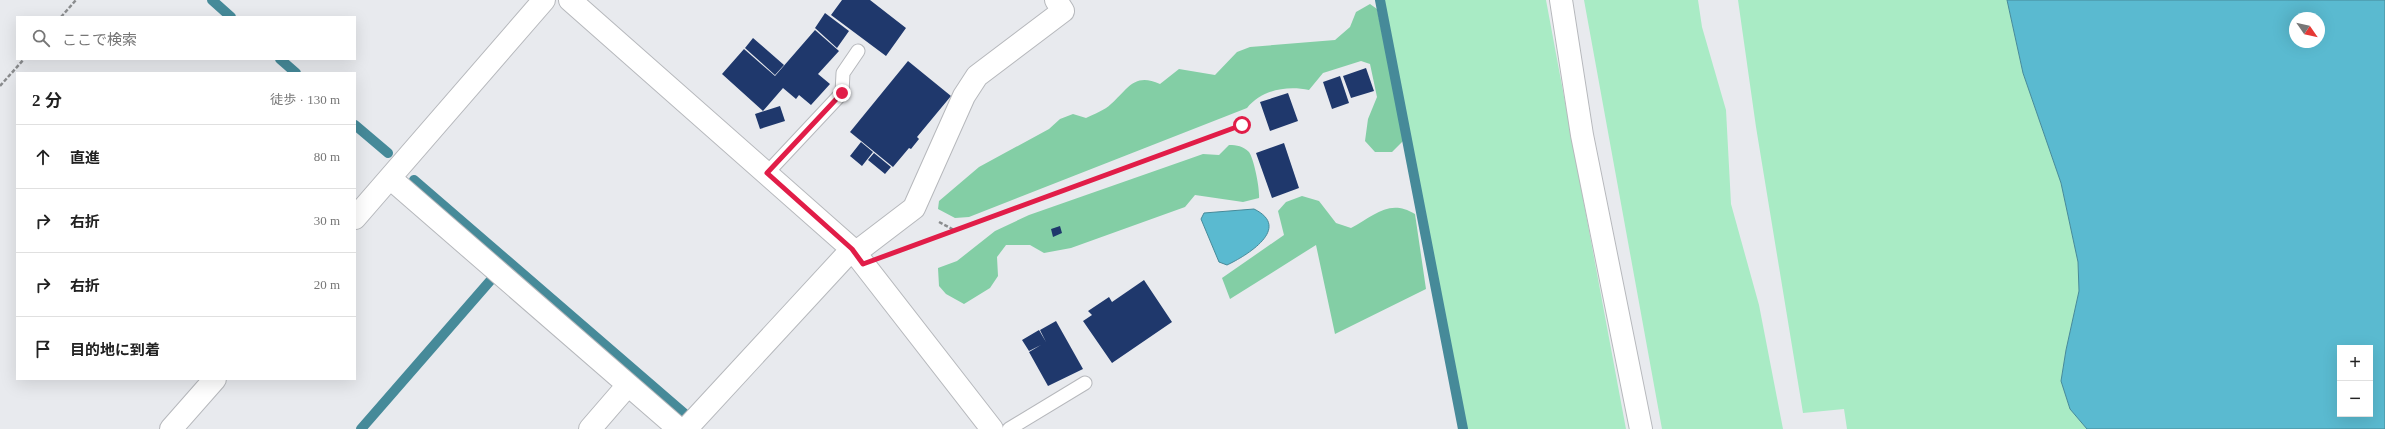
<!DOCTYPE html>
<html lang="ja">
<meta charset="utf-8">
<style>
body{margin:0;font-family:"Times New Roman","Noto Sans JP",serif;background:#f6f6f6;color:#222}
.controls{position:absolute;right:12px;bottom:12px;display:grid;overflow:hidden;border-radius:0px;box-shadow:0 4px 16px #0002}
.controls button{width:36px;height:36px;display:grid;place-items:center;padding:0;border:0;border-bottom:1px solid #e0e0e0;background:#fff;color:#222;font:20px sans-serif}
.compass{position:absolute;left:2289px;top:12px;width:36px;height:36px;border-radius:50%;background:#fff;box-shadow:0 4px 16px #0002;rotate:124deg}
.stop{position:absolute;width:12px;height:12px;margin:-9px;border:3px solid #e11d48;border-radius:50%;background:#fff}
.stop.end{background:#e11d48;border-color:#fff;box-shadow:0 1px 4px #0008}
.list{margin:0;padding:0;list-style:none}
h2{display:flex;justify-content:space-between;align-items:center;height:52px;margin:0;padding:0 16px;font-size:17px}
h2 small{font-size:13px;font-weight:400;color:#767676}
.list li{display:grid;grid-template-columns:26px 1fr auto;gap:12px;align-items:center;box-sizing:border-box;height:64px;padding:0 16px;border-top:1px solid #e0e0e0}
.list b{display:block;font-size:15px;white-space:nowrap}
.list em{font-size:13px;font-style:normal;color:#767676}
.icon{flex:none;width:22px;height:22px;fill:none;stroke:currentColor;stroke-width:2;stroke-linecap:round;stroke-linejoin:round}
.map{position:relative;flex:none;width:2385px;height:429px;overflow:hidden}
.search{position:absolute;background:#fff;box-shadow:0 4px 16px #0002;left:16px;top:16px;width:340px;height:44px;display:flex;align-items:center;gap:10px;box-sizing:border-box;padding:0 14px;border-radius:0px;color:#767676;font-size:15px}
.panel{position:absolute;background:#fff;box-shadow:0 4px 16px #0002;left:16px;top:72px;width:340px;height:308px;border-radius:0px}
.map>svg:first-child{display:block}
.green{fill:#a9ebc5}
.forest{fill:#83cea5}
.water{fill:#5abad0;stroke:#468a99;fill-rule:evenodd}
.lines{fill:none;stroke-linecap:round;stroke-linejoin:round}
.stream{stroke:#468a99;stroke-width:10}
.building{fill:#1f386c}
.service-casing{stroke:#b6b8bc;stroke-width:15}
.minor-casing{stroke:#b6b8bc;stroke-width:24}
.tertiary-casing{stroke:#b6b8bc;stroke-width:24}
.path{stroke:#8a8c8e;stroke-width:2.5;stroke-dasharray:4 2;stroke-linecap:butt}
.service{stroke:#fff;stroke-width:13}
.minor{stroke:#fff;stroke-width:22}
.tertiary{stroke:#fff;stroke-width:22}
.route{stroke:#e11d48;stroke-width:5}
</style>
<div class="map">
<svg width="2385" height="429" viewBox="0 0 2385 429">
<rect width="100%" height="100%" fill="#e8eaee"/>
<!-- green -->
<path class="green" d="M1384,0H1546L1626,429H1466Z
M1584,0H1698L1702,27L1726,110L1731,204L1759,305L1783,429H1662Z
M1738,0H2007L2023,73L2061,183L2078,262L2079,291L2066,350L2061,381L2070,409L2087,429H1847L1844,409L1803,413L1756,127Z"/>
<!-- forest -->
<path class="forest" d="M1370,4L1377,9L1404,140L1392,152H1375L1365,141L1368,119L1377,97L1370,64L1361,61L1323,73L1309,90C1287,85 1261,90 1247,108L969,217L955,218L938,209L939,201L979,167L1049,129L1060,119L1073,114L1086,118C1094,114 1105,110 1111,104C1128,89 1134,72 1160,84L1179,69L1215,75L1237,52L1250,47L1335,40L1350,27L1356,12Z
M1229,145C1237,145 1243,146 1249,152C1254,159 1260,189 1259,198L1243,202L1195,195L1185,207L1071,248L1044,253L1030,245H1006L997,257L998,276L990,288L964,304L946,294L939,286L938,268L957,261L995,231L1029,215L1186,160L1203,154L1219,155Z
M1302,196L1319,201L1336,223L1351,228C1374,216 1389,198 1415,214L1426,289L1335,334L1316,245L1230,299L1222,278L1284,235L1278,211L1286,202Z"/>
<!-- water -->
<path class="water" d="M2007,0H2385V429H2087L2070,409L2061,381L2066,350L2079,291L2078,262L2061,183L2023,73ZM2295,18H2319V42H2295ZM2340,348H2370V414H2340Z
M1254,209C1293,228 1246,256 1227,265L1219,262L1201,219L1204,213Z"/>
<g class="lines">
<!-- stream -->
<path class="stream" d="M212,0L231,17
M1380,0L1463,429
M280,59L296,73
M355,125L388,153
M414,180L685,414
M361,429L490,281"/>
</g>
<!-- building -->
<path class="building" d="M842,0H870L906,28L886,56L831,15Z
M825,13L849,31L837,48L815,28Z
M815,30L839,51L818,74L830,84L811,105L799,95L796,99L783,88L763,111L722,74L744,49L775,76Z
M753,38L784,65L775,75L745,48Z
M908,61L951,96L917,137L919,139L911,149L909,148L893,167L850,132Z
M1366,68L1374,91L1351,98L1343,76Z
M1340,76L1349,103L1332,109L1323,82Z
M1288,93L1298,121L1270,131L1260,102Z
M780,106L785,121L760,129L755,114Z
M861,142L873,152L862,166L850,156Z
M1284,143L1299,188L1272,198L1256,153Z
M874,153L891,167L885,174L868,160Z
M1060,226L1062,233L1053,237L1051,229Z
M1144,280L1172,322L1112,363L1083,321L1092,315L1088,311L1109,297L1112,302Z
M1056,321L1083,369L1048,386L1029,352L1041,345L1029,351L1022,340L1039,330L1046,342L1040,330Z"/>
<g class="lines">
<!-- service casing -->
<g class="service-casing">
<path id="service" d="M767,173L842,93L843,73L858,51
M1009,429L1085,383"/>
</g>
<!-- minor casing -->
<g class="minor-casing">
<path id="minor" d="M570,0L852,249L992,429
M390,178L679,429
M355,218L544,0
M855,253L914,208L964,96L977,76L1063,11L1056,0
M171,429L215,379
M590,429L628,385
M686,429L852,249"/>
</g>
<!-- tertiary casing -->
<g class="tertiary-casing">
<path id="tertiary" d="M1561,0L1582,135L1641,429"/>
</g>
<!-- path -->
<path class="path" d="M61,17L76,0
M0,86L24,59
M939,222L954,230
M916,244L1243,125"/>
<!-- service -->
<use href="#service" class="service"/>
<!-- minor -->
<use href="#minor" class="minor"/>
<!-- tertiary -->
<use href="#tertiary" class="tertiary"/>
</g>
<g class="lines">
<!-- route -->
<path class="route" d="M842,93L767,173L852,249L863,264L1242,125"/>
</g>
</svg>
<div class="controls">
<button>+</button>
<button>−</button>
</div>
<svg class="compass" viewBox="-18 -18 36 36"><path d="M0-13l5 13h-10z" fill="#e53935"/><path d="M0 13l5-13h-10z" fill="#767676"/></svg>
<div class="stop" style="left:1242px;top:125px"></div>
<div class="stop end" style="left:842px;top:93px"></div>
<div class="search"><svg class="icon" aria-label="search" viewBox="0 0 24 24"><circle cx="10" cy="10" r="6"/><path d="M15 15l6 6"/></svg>ここで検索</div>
<section class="panel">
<h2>2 分<small>徒歩 · 130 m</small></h2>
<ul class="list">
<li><svg class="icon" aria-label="ahead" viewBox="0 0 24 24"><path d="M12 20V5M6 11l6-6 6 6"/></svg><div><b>直進</b></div><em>80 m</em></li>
<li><svg class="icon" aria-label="right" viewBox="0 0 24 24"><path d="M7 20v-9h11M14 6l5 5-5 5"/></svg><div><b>右折</b></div><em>30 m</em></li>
<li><svg class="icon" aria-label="right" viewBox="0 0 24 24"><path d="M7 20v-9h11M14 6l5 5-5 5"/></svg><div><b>右折</b></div><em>20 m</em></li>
<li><svg class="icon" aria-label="arrive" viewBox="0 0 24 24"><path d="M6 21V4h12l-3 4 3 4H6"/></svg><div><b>目的地に到着</b></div></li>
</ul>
</section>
</div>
